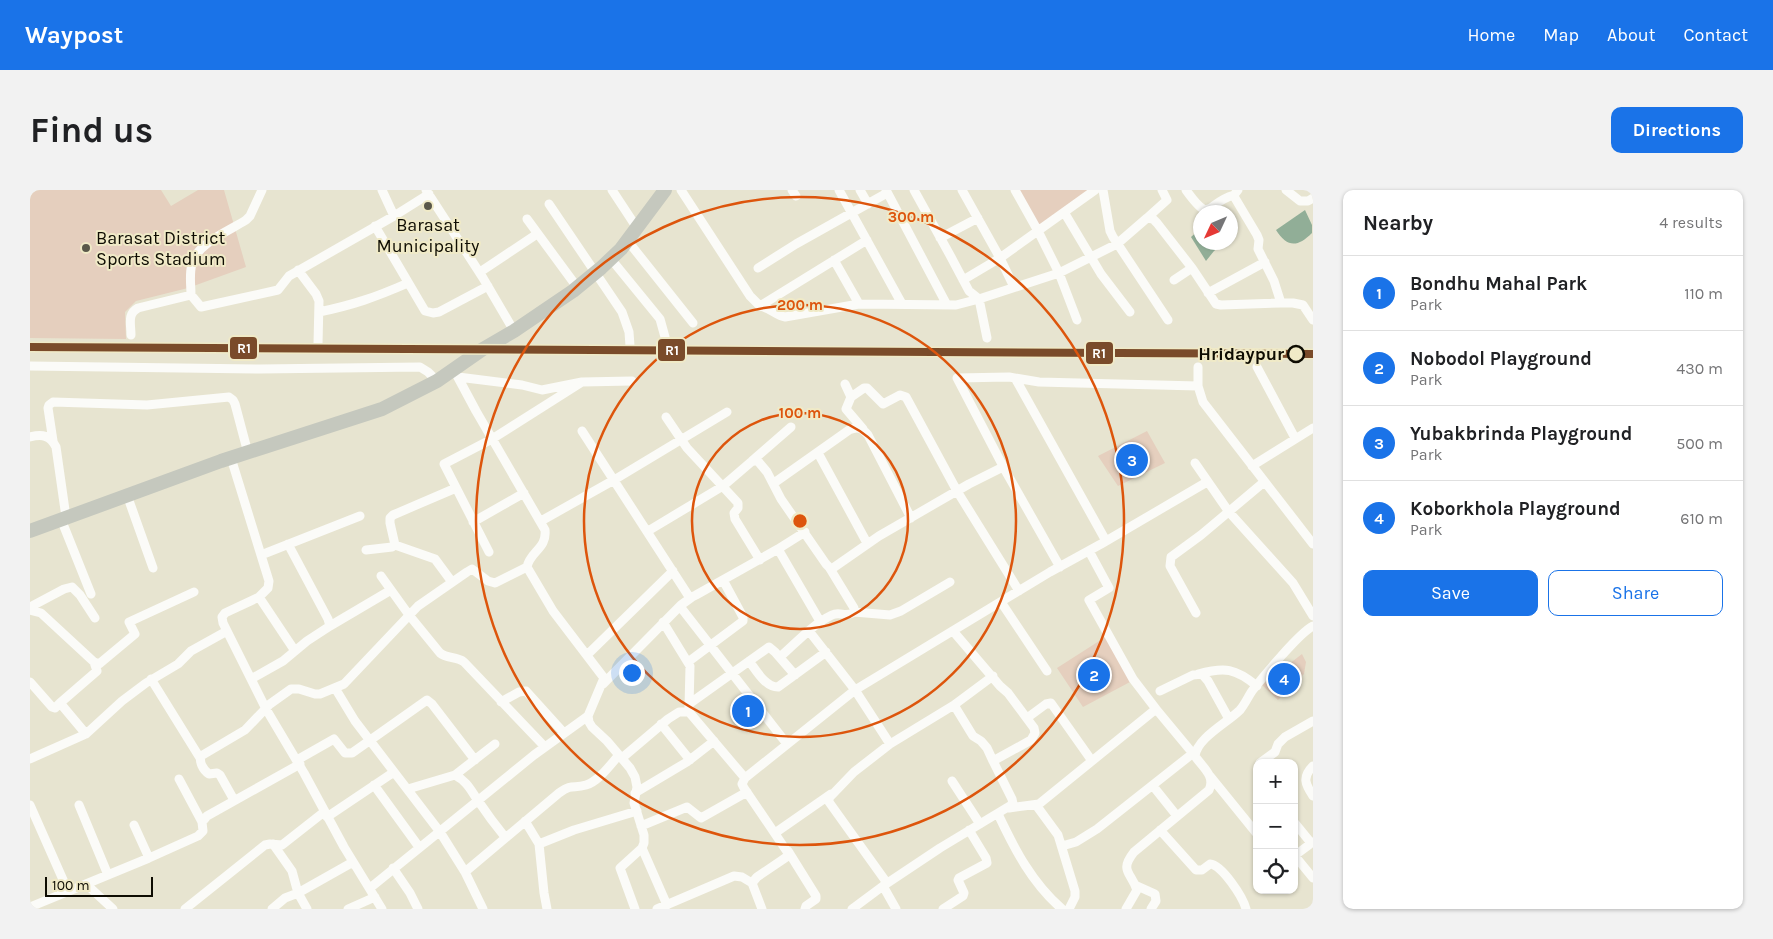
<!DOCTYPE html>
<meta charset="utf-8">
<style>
body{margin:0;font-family:Karla,sans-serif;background:#f2f2f2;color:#202124}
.controls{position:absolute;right:15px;bottom:15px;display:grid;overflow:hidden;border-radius:10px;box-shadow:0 1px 4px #0004}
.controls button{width:45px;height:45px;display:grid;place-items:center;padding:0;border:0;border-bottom:1px solid #e0e0e0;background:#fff;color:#202124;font:25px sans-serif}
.compass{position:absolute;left:1163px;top:15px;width:45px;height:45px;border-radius:50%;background:#fff;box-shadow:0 1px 4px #0004;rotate:226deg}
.scale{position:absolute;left:15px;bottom:12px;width:108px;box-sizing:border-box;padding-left:5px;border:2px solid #0e0c02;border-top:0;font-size:14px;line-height:18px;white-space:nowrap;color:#0e0c02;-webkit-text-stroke:4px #f0eac7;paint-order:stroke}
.you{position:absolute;left:601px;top:482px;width:18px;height:18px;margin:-12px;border:4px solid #fff;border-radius:50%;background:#1a73e8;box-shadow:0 0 0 8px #1a73e833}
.badge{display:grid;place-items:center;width:32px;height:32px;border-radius:50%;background:#1a73e8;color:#fff;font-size:16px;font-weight:700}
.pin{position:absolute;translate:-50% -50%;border:2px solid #fff;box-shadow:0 1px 5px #0006}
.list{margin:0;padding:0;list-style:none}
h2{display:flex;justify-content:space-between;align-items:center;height:65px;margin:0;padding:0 20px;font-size:21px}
h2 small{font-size:16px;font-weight:400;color:#757577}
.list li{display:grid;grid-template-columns:32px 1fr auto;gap:15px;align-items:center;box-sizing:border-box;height:75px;padding:0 20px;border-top:1px solid #e0e0e0}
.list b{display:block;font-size:19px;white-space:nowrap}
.list p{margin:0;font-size:16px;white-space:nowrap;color:#757577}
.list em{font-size:16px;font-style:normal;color:#757577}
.actions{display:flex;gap:10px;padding:15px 20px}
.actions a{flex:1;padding:11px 0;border:1px solid #1a73e8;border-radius:10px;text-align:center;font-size:18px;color:#1a73e8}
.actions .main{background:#1a73e8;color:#fff}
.icon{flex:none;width:28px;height:28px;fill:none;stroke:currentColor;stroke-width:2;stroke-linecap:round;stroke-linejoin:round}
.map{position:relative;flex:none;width:1283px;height:719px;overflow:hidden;border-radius:10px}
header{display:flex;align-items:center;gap:30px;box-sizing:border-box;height:70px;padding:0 25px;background:#1a73e8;color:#fff}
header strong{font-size:24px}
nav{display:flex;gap:28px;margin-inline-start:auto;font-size:18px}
.intro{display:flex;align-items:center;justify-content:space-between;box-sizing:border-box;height:120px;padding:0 30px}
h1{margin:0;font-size:35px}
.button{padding:12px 22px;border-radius:10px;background:#1a73e8;color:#fff;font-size:18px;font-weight:700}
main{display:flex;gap:30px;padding:0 30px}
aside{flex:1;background:#fff;border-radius:10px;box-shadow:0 1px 4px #0004}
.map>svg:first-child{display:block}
.green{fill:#e5cfbe}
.water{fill:#91ae97}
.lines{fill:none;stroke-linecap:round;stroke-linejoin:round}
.minor{stroke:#fbfbf8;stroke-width:9}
.highway{stroke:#c5c8be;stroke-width:14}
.rail-1-casing{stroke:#f0eac7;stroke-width:11}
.rail-1{stroke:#7a4b2a;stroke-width:8}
.ring{fill:none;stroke:#dd550c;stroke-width:2.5}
.poi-dot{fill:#5a584a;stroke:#f0eac7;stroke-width:2}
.stop-dot{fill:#f0eac7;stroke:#0e0c02;stroke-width:2.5}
.labels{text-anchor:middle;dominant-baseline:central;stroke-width:4;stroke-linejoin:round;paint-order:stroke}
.poi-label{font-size:18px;fill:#0e0c02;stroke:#f0eac7}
.stop-label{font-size:18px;font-weight:bold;fill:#0e0c02;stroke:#f0eac7;text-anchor:end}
.centre{fill:#dd550c;stroke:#f0eac7;stroke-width:2.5}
.ring-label{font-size:15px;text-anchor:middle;font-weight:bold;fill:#dd550c;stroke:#f0eac7;stroke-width:4;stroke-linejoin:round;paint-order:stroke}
.line-badge{stroke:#f0eac7;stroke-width:2}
.badge-label{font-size:14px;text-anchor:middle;font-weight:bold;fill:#fff}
</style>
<header>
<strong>Waypost</strong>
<nav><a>Home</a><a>Map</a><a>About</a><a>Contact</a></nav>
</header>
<div class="intro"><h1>Find us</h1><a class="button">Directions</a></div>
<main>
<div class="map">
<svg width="1283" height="719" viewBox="0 0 1283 719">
<rect width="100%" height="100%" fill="#e7e4d0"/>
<!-- green -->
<path class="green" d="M0,0H131L141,16L168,0H194L216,77L158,98L106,111L95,122L96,149L0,148Z
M987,0H1060L1009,36Z
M1117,241L1135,273L1088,296L1068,266Z
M1077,446L1100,492L1053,517L1027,478Z
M1272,464L1276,472L1274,484L1248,510L1232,495Z
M718,503L734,525L719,537L702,516Z"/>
<!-- water -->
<path class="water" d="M1275,20L1282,35V43C1267,58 1257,57 1246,40Z
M1170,39V52L1195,53L1184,61L1176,71L1161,47Z"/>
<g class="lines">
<!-- minor -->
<path class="minor" d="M352,0L364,26
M396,0L453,88L484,141
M582,0L607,38
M651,0L720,106L730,116L837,50
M762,0L766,6
M809,0L872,114
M830,0L838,14
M856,0L917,115
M884,0L921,67L939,101L949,109L957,148
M932,0L970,68L984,97
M985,0L1008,41L1029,83L1047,130
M1073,0L1080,41L1083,47L1138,130
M1156,0C1182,36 1175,13 1204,5
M1208,0L1204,5L1205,8L1227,45L1229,50L1228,59L1244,91L1251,113H1263L1273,115L1283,130
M1256,0L1270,11H1278L1283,8
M519,14L592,122L599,142L600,156
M1034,22L1071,84L1100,122
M1117,28L1137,10L1132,0
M497,29L547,97
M345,36L395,121L403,123L409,122L458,96
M910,48L948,28
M597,50L663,133
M581,69L630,129L635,147
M804,70L829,114
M728,78L766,54L857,3
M268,80L286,104L289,111L288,154
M450,82L507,44
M933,90L970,68L1065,0
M1144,90L1162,78
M1178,103L1235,72
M161,105C161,95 159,84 162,74C167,53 199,41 216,30L220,26L232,0
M730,116C740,118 747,126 755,127L829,114L926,115L949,109L1029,83L1087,54L1117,28L1123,29L1127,33L1162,78L1186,114L1191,115L1251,113
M289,122C323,115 346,107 378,93
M101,145C101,134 97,124 108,118L161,105L171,117L248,100L259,86L364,26L399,4
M0,176L230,179L390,177L398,182L407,191
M1227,177L1265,248
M424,180L446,221L515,340C517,359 500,361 497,377L523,421L574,488L558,526L559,532L562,537L577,551L600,578L605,587L607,597L604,613L614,645V653L612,658L590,678L605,719
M428,187L492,195L512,200L552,192L602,191
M927,188L979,187L1009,192L1168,196V177
M927,188L975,280L1030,377
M985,188L1076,351
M815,194L821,207L816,219L833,239
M1168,196L1173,212L1283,354
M821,207L834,198H837L853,214L870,205L876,207L927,301L989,401
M636,227L657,258L708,313V318L704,323L705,329L730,370
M552,241L658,405L662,407L666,405L748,359L775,342
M0,247C12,244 20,245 26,257L36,327
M23,251L18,218L19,215L23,212L117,215L199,207L203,210L205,214L218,263
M788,263L837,353
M201,268L239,391L238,398L229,407L195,423L192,427L193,433L236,519L274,583L314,657L352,719
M722,271L761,237
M1165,273L1199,322L1263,393L1283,426
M1222,276L1283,238
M744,293L819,240C828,236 832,238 838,245L881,328
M97,305L123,378
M31,329L61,404
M511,331L584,290L697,222
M443,332L494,303
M618,341L693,296L721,272L727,270L737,282L751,309L796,374L799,377L803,378L849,346L939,294L973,277
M365,355L405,369L422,392
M748,359L791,433
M336,360L362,357L365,355L360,333V328L363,325L426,298
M1059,361L1079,398L1059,410L1103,489L1126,519
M459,362L414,274L462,249L552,192
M231,365L330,326
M351,386L379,425L410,463C417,469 426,466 434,472L515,557
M229,407L265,461
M662,407L651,415L652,419L757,554
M971,412L1017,481
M0,417L34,399L42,397L50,405L65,428
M0,420L11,423L64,472L69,474L105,444L99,432L164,402
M824,422L860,425L871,421L920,392
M1166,423L1140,376L1141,367L1171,345L1234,292
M633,432L660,476L659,517
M300,436L361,400
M779,441L825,500L860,554
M557,465L643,381
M750,467C766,453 783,434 802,425C810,421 816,428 824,422V418L799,377
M719,471C726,480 735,497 748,497L796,462
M658,472L713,431V427L693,390
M1168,484C1195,477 1205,478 1227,496
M121,489L170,568
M221,489L253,471L277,451L300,436L298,429L258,354
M0,492L22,517L25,518L30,513
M573,494L651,415
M305,498L325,531L410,642L435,682L453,719
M1130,501L1163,485L1172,484L1178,491L1199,529
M471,512L489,502L496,501L534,543
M659,514L739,457L745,462L765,485
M924,515L943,546L951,551L957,558L963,571
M997,528L1016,514L1021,513L1062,571
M631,534L660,570
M56,544L30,513L67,481L64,472
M592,568L638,529L649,522H659L715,588
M0,569L56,544L92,511L116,493L148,474L161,461L197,441
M267,570L304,549L315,563H322L397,510L402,514L445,570
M1230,573L1245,562L1248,554L1255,547L1283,531
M1283,576C1272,587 1275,594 1283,606
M425,585L465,554
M1180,586L1227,644
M149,589L172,632
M922,591L950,634
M344,595L389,657
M1123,596L1147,626
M378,599L425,585C438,592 441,601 449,612C457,624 466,636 475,647
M605,603L657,572L684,551
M204,610L190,585L187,583L179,584C173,580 169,572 171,566L215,540L240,514L261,499H269L285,504H290L314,494L388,416L437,382L442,379L458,391L465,393L497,377
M0,615L38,701
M49,615L78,685
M1006,615L1028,645L1045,701V707L1039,719
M979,618L1009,614L1126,519L1165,566
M968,624C985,660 1002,693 1032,719
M297,627L364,582
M495,631L509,654L514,703L517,719
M1264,632L1281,653
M104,635L119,668
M611,636L657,617L671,628L717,602
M1130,640L1166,680H1172L1180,674C1192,675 1213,707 1216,719
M745,643L801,604
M243,654L262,681L268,703L277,719
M509,654L544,640L607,621
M1032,656L1046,652L1067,639L1162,564
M612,658L637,715
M758,661L786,706V709L776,716L775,719
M1264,666L1283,652
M1265,666L1283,688
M363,678L380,703L388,719
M435,682L529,603C543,593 543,599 556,595C569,591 580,575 589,565
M857,693L799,612V608L824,582L860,554L924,515L963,486
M56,694L119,668L168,646L173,641L172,632L177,626L270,574
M1105,695L1125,704L1126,711L1121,719
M853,696L866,719
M340,698L504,565L558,526
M0,717L56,694L83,719
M155,719L235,655L240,654L252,655L294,622
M242,719L255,708L268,703L323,672
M318,719L345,707
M627,719L704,686L712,687L722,693
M732,719L722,693L727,687L758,666V663L714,598L712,594L715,588L825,500L1020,382L1071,354L1177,292
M822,719L853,696L910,658L983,614L982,609L963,571L1001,550L1005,543L1004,538L978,503L970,496L923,441
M913,719L933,706L934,703L928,690L929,688L957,673L956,668L939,640
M1096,719L1107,700C1101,682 1089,681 1104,662L1179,600C1186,586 1172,577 1165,566C1167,548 1197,533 1210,520C1215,514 1218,507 1222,501C1233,487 1269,443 1283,436"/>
<!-- highway -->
<path class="highway" d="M0,341L191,271L352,219L407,191L453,159L484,141L512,122L543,101L571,78L591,59L635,0"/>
<!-- rail-1 casing -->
<g class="rail-1-casing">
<path id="rail-1" d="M0,157L1283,164"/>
</g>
<!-- rail-1 -->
<use href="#rail-1" class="rail-1"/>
</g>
<!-- distance rings -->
<g class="ring">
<circle cx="770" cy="331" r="108"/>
<circle cx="770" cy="331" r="216"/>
<circle cx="770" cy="331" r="324"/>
</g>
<!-- markers -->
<g class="poi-dot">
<circle cx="398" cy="16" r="5"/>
<circle cx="56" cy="58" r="5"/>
</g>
<circle class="stop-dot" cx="1266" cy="164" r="8"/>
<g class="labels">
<!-- poi labels -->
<g class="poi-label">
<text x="398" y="35">Barasat<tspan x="398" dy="21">Municipality</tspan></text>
<text x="66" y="48" text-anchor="start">Barasat District<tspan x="66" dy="21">Sports Stadium</tspan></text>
</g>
<!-- stop labels -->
<g class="stop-label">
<text x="1254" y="164">Hridaypur</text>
</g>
</g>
<circle cx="770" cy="331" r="8" class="centre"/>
<g class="ring-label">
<text x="881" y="32">300 m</text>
<text x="770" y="120">200 m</text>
<text x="770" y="228">100 m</text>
</g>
<g class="line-badge">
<rect x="199" y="146" width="29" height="24" rx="5" fill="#7a4b2a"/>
<rect x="627" y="148" width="29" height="24" rx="5" fill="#7a4b2a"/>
<rect x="1055" y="151" width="29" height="24" rx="5" fill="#7a4b2a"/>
</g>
<g class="badge-label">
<text x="214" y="163">R1</text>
<text x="642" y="165">R1</text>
<text x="1069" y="168">R1</text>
</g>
</svg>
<div class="controls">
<button>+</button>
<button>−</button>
<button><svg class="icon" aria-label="locate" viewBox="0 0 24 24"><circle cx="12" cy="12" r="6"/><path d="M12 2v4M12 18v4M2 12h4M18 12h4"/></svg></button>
</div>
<svg class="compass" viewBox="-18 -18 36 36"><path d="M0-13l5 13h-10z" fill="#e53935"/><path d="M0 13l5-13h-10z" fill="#757577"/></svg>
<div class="scale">100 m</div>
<div class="you"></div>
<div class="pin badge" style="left:718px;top:521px">1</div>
<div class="pin badge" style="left:1064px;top:485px">2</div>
<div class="pin badge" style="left:1102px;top:270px">3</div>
<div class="pin badge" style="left:1254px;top:489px">4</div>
</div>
<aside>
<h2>Nearby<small>4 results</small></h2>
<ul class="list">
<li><span class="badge">1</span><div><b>Bondhu Mahal Park</b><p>Park</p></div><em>110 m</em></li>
<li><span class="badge">2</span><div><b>Nobodol Playground</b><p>Park</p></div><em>430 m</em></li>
<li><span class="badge">3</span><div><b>Yubakbrinda Playground</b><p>Park</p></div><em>500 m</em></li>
<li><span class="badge">4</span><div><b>Koborkhola Playground</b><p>Park</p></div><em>610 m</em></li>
</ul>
<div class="actions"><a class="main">Save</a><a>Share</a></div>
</aside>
</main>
